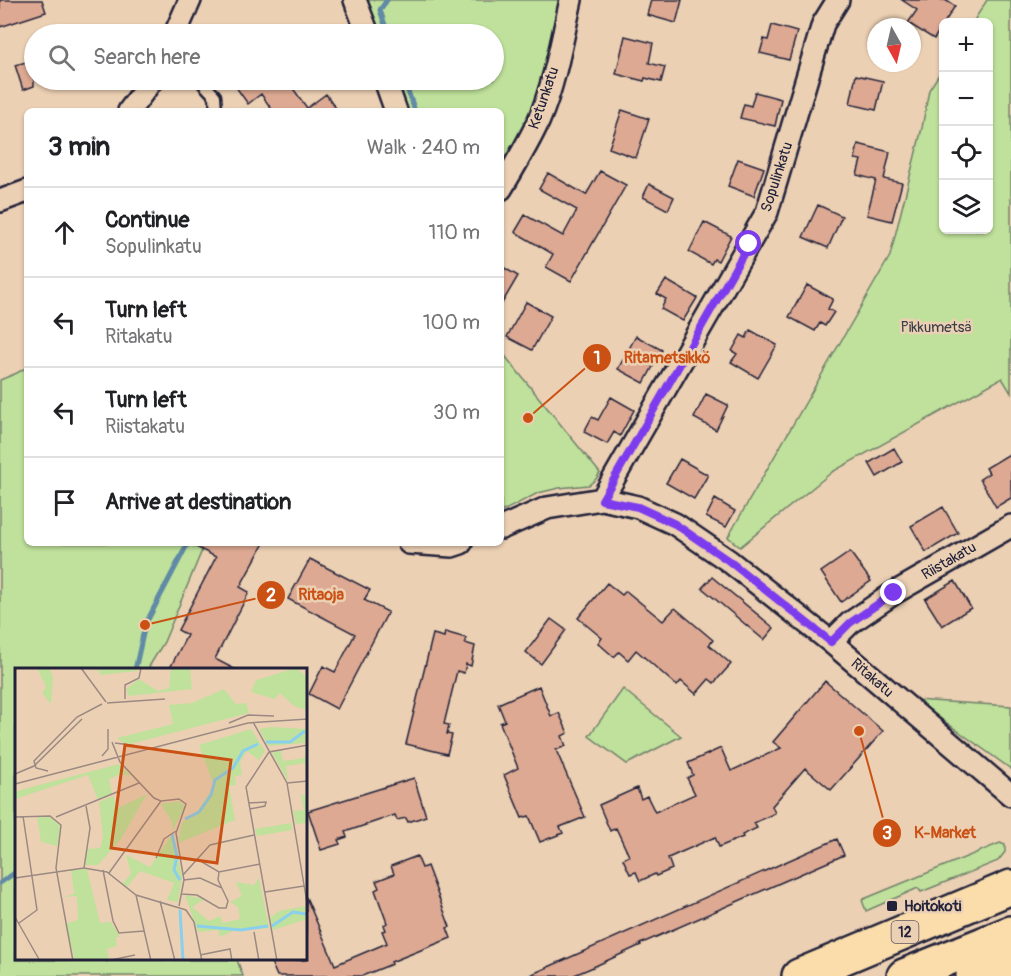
<!DOCTYPE html>
<meta charset="utf-8">
<style>
body{margin:0;font-family:Pangolin,sans-serif;background:#f6f6f6;color:#202124}
.controls{position:absolute;right:18px;top:18px;display:grid;overflow:hidden;border-radius:9px;box-shadow:0 2px 4px #0004}
.controls button{width:54px;height:54px;display:grid;place-items:center;padding:0;border:0;border-bottom:2px solid #e0e0e0;background:#fff;color:#202124;font:30px sans-serif}
.compass{position:absolute;left:867px;top:18px;width:54px;height:54px;border-radius:50%;background:#fff;box-shadow:0 2px 4px #0004;rotate:172deg}
.stop{position:absolute;width:18px;height:18px;margin:-14px;border:4px solid #7c3aed;border-radius:50%;background:#fff}
.stop.end{background:#7c3aed;border-color:#fff;box-shadow:0 2px 6px #0008}
.list{margin:0;padding:0;list-style:none}
h2{display:flex;justify-content:space-between;align-items:center;height:78px;margin:0;padding:0 24px;font-size:26px}
h2 small{font-size:20px;font-weight:400;color:#757577}
.list li{display:grid;grid-template-columns:39px 1fr auto;gap:18px;align-items:center;box-sizing:border-box;height:90px;padding:0 24px;border-top:2px solid #e0e0e0}
.list b{display:block;font-size:22px;white-space:nowrap}
.list p{margin:0;font-size:20px;white-space:nowrap;color:#757577}
.list em{font-size:20px;font-style:normal;color:#757577}
.icon{flex:none;width:33px;height:33px;fill:none;stroke:currentColor;stroke-width:2;stroke-linecap:round;stroke-linejoin:round}
.map{position:relative;flex:none;width:1011px;height:976px;overflow:hidden}
.search{position:absolute;background:#fff;box-shadow:0 2px 4px #0004;left:24px;top:24px;width:480px;height:66px;display:flex;align-items:center;gap:15px;box-sizing:border-box;padding:0 21px;border-radius:33px;color:#757577;font-size:22px}
.panel{position:absolute;background:#fff;box-shadow:0 2px 4px #0004;left:24px;top:108px;width:480px;height:438px;border-radius:9px}
.map>svg:first-child{display:block}
.green{fill:#bfe19b;stroke:#70826b;stroke-width:1.5}
.lines{fill:none;stroke-linecap:round;stroke-linejoin:round}
.stream{stroke:#608aa5;stroke-width:5}
.building{fill:#dda992;stroke:#22223b;stroke-width:1.5}
.lane-casing{stroke:#22223b;stroke-width:15}
.street-casing{stroke:#22223b;stroke-width:26}
.highway-casing{stroke:#22223b;stroke-width:38}
.lane{stroke:#ecd0b3;stroke-width:10}
.street{stroke:#ecd0b3;stroke-width:21}
.highway{stroke:#fbddab;stroke-width:33}
.route{stroke:#7c3aed;stroke-width:8}
.poi-dot{fill:#22223b;stroke:#ecd0b3;stroke-width:2}
.labels{text-anchor:middle;dominant-baseline:central;stroke-width:5;stroke-linejoin:round;paint-order:stroke}
.shield{fill:#ecd0b3;stroke:#5f565f;stroke-width:1.5}
.shield-label{font-size:14px;font-weight:bold;fill:#22223b}
.street-label{font-size:15px;fill:#22223b;stroke:#ecd0b3}
.park-label{font-size:15px;fill:#3a3f49;stroke:#ecd0b3}
.poi-label{font-size:15px;font-weight:bold;fill:#22223b;stroke:#ecd0b3;text-anchor:start}
.inset-river{fill:none;stroke:#8acfec;stroke-width:3}
.inset-road{fill:none;stroke:#9b8a83;stroke-width:1.5}
.view{fill:#ca5113;fill-opacity:0.15;stroke:#ca5113;stroke-width:3}
.inset-edge{fill:none;stroke:#22223b;stroke-width:3}
.leader{fill:none;stroke:#ca5113;stroke-width:2}
.callout-dot{fill:#ca5113;stroke:#ecd0b3;stroke-width:2}
.mark-label{font-size:18px;text-anchor:middle;font-weight:bold;fill:#fff}
.callout-label{font-size:16px;text-anchor:middle;font-weight:bold;fill:#ca5113;stroke:#ecd0b3;stroke-width:5;stroke-linejoin:round;paint-order:stroke}
</style>
<div class="map">
<svg width="1011" height="976" viewBox="0 0 1011 976">
<rect width="100%" height="100%" fill="#ecd0b3"/>
<filter id="ink" filterUnits="userSpaceOnUse"><feTurbulence type="fractalNoise" baseFrequency=".0167" numOctaves="2"/><feDisplacementMap in="SourceGraphic" scale="12" xChannelSelector="R" yChannelSelector="G"/><feConvolveMatrix kernelMatrix="1 2 1 2 8 2 1 2 1" color-interpolation-filters="sRGB"/></filter>
<g filter="url(#ink)">
<!-- green -->
<path class="green" d="M366,0H559L552,50L534,106L501,173V111H407L396,80H494V34H379Z
M987,0H1011V393L1002,378L832,472L740,547L728,537L890,256L922,128L929,90L943,68L944,230H988V22H973Z
M501,351L600,473L596,479L589,485L559,488L538,493L501,512Z
M27,367V543H205L164,642L147,670H16V960H237L243,976H0V380L17,373Z
M623,689L681,736L627,764L589,736Z
M915,700L1011,706V769Z
M1000,843L1005,845V852L998,861L921,892L918,888L866,911L862,900L864,899Z"/>
<g class="lines">
<!-- stream -->
<path class="stream" d="M387,0L380,10L388,34
M404,80L415,111
M135,670L145,625L188,543
M0,883L16,872"/>
</g>
<!-- building -->
<path class="building" d="M0,0H42L46,12L0,27Z
M651,0H682L676,23L647,15Z
M902,0H945L955,6L934,39L908,23L917,10Z
M772,25L797,32L789,60L760,53L764,39L768,40Z
M625,36L653,43L649,63L665,67L661,82L645,78L644,81L616,74Z
M34,60V86L23,90L15,65Z
M856,75L883,81L876,110L850,104Z
M231,80H287L307,108L326,94L338,111H273L261,94L248,104Z
M755,92L781,99L775,126L740,118L744,104L751,106Z
M622,110L649,119L636,158L609,148Z
M858,144L890,152L884,179L902,183L892,221L867,215L876,180L857,175L861,160L855,159Z
M738,159L764,168L754,196L728,186Z
M600,171L626,185L571,281L546,267L553,254L515,232L525,215L563,236L577,210L539,189L548,173L586,195Z
M649,184L674,197L668,210L643,197Z
M818,205L842,216L828,248L803,237Z
M704,222L731,236L718,261L714,259L711,264L689,252Z
M501,266L518,276L501,305Z
M666,280L697,298L683,321L661,309L666,299L657,294Z
M807,285L833,299L828,309L834,312L825,326L820,323L815,331L789,317Z
M526,302L551,316L532,350L507,337Z
M750,330L777,345L758,378L731,362L737,354L732,351L741,335L746,338Z
M636,336L662,350L644,383L618,369Z
M706,394L728,405L716,430L694,418Z
M611,397L634,410L620,436L614,432L607,444L584,432L592,417L598,420Z
M894,448L902,462L877,477L869,463Z
M1011,453V498L996,507L980,479L989,473L986,468Z
M680,459L708,475L694,499L666,483Z
M715,499L735,511L726,527L706,517Z
M943,507L958,533L926,552L911,526Z
M188,543H264L240,587L249,592L215,659L236,670H169L187,635L178,630L216,557Z
M850,552L871,581L841,602L821,572Z
M310,559L370,590L364,600L388,612L337,709L309,694L323,666L335,672L355,634L288,599Z
M712,577L774,628L764,640L702,588Z
M955,581L971,608L942,626L925,599Z
M607,583L622,595L626,591L663,621L675,608L713,640L709,645L731,664L714,683L709,679L696,694L681,681L677,686L636,650L628,660L619,652L614,657L598,643L602,638L578,618Z
M551,619L566,630L541,664L526,652Z
M445,632L466,638L465,643L475,646L471,666L466,664L464,673L457,671L444,724L449,725L447,734L452,735L447,754L406,744L433,634L444,637Z
M825,681L883,731L831,790L805,768L772,806L775,813L754,823L757,828L742,835L743,837L719,847L715,837L668,858L672,869L656,876L655,874L640,881L636,872L630,874L623,859L629,856L616,828L610,831L599,805L637,788L641,799L647,796L655,812L695,794L687,778L693,775L688,763L721,748L731,771L781,748L773,742Z
M539,686L551,716L559,713L568,733L562,736L566,746L556,750L585,817L560,827L563,833L540,842L529,816L522,818L504,775L518,768L500,723L505,721L498,704Z
M414,778L426,816L408,822L406,818L397,820L395,815L345,832L347,837L338,840L340,844L321,850L308,811Z
M837,839L844,855L640,944L641,945L591,968L572,976H528Z
M417,856L422,868L427,866L450,927L447,928L451,938L391,962L392,964L362,976H277L270,960H306V897L335,965L387,943L382,931L386,930L384,925L387,923L375,890L379,888L376,881L394,874L391,866Z"/>
<g class="lines">
<!-- lane casing -->
<g class="lane-casing">
<path id="lane" d="M200,80L215,96L216,111"/>
</g>
<!-- street casing -->
<g class="street-casing">
<path id="street" d="M355,0L368,34
M175,34L190,0
M385,80L396,111
M129,111L152,80
M501,189C514,167 528,144 539,120C555,82 562,40 571,0
M0,201L27,191
M602,499L767,212L823,24L838,0
M501,528L547,508L602,499L638,507L675,524L729,561L831,642L1011,795
M409,543L452,546L461,543
M831,642L850,623L894,593L1011,526"/>
</g>
<!-- highway casing -->
<g class="highway-casing">
<path id="highway" d="M799,976L1011,887
M904,976L1011,933
M973,976L1011,966"/>
</g>
<!-- lane -->
<use href="#lane" class="lane"/>
<!-- street -->
<use href="#street" class="street"/>
<!-- highway -->
<use href="#highway" class="highway"/>
</g>
</g>
<g class="lines" filter="url(#ink)">
<!-- route -->
<path class="route" d="M749,244L602,500L638,507L675,524L729,561L831,642L850,623L894,593"/>
</g>
<!-- markers -->
<rect class="poi-dot" x="886" y="900" width="12" height="12" rx="3"/>
<g class="labels">
<!-- shield labels -->
<rect class="shield" x="891.5" y="921" width="27" height="22" rx="4.5"/>
<g class="shield-label">
<text x="905" y="932">12</text>
</g>
<!-- street labels -->
<g class="street-label">
<text transform="translate(544 98) rotate(-71)">Ketunkatu</text>
<text transform="translate(777 177) rotate(-72)">Sopulinkatu</text>
<text transform="translate(949 561) rotate(-30)">Riistakatu</text>
<text transform="translate(872 678) rotate(41)">Ritakatu</text>
</g>
<!-- park labels -->
<g class="park-label">
<text x="936" y="327">Pikkumetsä</text>
</g>
<!-- poi labels -->
<g class="poi-label">
<text x="904" y="906">Hoitokoti</text>
</g>
</g>
<!-- overview -->
<g transform="translate(15 668)">
<rect width="292" height="292" fill="#ecd0b3"/>
<path d="M22,0H34L38,9L36,36L27,25L31,19ZM73,0H122V3L85,7L84,3ZM156,0H175L177,21L114,28L111,21L124,11L143,23L154,20ZM281,0L292,9V42L279,38L265,25L260,31L236,24L241,12ZM209,21L221,36L231,35L234,45L111,77L102,70L158,56L154,37L177,35ZM256,59L292,61L290,75L253,78L244,61ZM236,61L250,83L244,92L232,83L225,94L227,107L220,108L221,117L214,118L220,152L163,175L167,155L184,141L199,118L184,77ZM290,78L292,110L290,95L271,98L273,113L257,85L266,82L268,93L290,90ZM104,96L116,108L106,106L94,111L97,126L83,132L73,107L0,131V124L9,121ZM132,126L106,171L83,197H70L72,181L85,180L88,168L84,134L98,128L103,140ZM286,127H292V155L281,156L278,143L289,142ZM165,133L170,139L157,163V154L146,136ZM22,148L36,149L46,159L42,178L26,174ZM276,155L277,162L242,168L240,161ZM158,165L167,209L163,234L152,232L159,215L125,203L112,219L108,215L116,206L111,187L135,199ZM72,201L85,255L96,254L105,269H101L102,278L92,281L94,290L90,292L60,293L50,256L63,252L62,228L48,229L59,226L56,202ZM244,210L254,260L220,262L205,269L203,262L183,264L170,227L190,231L177,239L194,253L205,248L208,255L225,251L223,239L215,234L227,228L221,214L239,217ZM290,238L292,251L258,262L255,250L264,243Z" fill="#bfe19b"/>
<path class="inset-river" d="M251,74H275L290,63M170,151L184,144L196,127L200,112L218,100L228,83L243,76M157,166L162,188L159,202L165,212M165,242L168,293M182,258L226,262L253,258M257,258L278,244L291,246"/>
<path class="inset-road" d="M66,0L91,34M110,31V17L124,10L126,0M92,35L150,31M238,54L272,115L293,241M214,55L233,47L259,48M97,74L105,94L139,130L146,133L164,131L171,136L161,165L169,212L164,238M100,75L123,78M87,88L93,81V61M33,103L21,100L19,93L62,49L87,36M0,106L19,98L67,51M272,115L293,113M0,116L233,55L293,51M234,135L251,134L250,138L235,141M0,149L35,148L46,157L41,200L58,293M41,149L124,115M141,190L149,171L161,163M182,191L204,204L245,196M69,200L75,160L71,138M88,202L98,253L104,265L129,263M94,205L146,133M168,207L195,177L239,167M0,210L69,200L92,204L121,227L171,242L179,254L187,293M169,212L185,210L207,220M250,224L289,218M167,226L182,227L204,240H211L213,233L203,212L204,204M121,227L136,293M145,233L160,293M0,249L25,293M4,255L22,242L8,148M239,264L244,293M185,287L215,281L217,293M91,293L120,287M262,293L231,119L254,84L293,77"/>
<path class="view" d="M110,77L216,92L202,195L96,180Z"/>
<rect width="292" height="292" class="inset-edge"/>
</g>
<!-- callouts -->
<path class="leader" d="M528 418L597 358M145 625L271 595M859 731L887 833"/>
<g class="callout-dot">
<circle cx="528" cy="418" r="6"/>
<circle cx="145" cy="625" r="6"/>
<circle cx="859" cy="731" r="6"/>
<circle cx="597" cy="358" r="15"/>
<circle cx="271" cy="595" r="15"/>
<circle cx="887" cy="833" r="15"/>
</g>
<g class="mark-label">
<text x="597" y="364">1</text>
<text x="271" y="601">2</text>
<text x="887" y="839">3</text>
</g>
<g class="callout-label">
<text x="667" y="363">Ritametsikkö</text>
<text x="321" y="600">Ritaoja</text>
<text x="945" y="838">K-Market</text>
</g>
</svg>
<div class="controls">
<button>+</button>
<button>−</button>
<button><svg class="icon" aria-label="locate" viewBox="0 0 24 24"><circle cx="12" cy="12" r="6"/><path d="M12 2v4M12 18v4M2 12h4M18 12h4"/></svg></button>
<button><svg class="icon" aria-label="layers" viewBox="0 0 24 24"><path d="M12 4l9 5-9 5-9-5zM3 14l9 5 9-5"/></svg></button>
</div>
<svg class="compass" viewBox="-18 -18 36 36"><path d="M0-13l5 13h-10z" fill="#e53935"/><path d="M0 13l5-13h-10z" fill="#757577"/></svg>
<div class="stop" style="left:749px;top:244px"></div>
<div class="stop end" style="left:894px;top:593px"></div>
<div class="search"><svg class="icon" aria-label="search" viewBox="0 0 24 24"><circle cx="10" cy="10" r="6"/><path d="M15 15l6 6"/></svg>Search here</div>
<section class="panel">
<h2>3 min<small>Walk · 240 m</small></h2>
<ul class="list">
<li><svg class="icon" aria-label="ahead" viewBox="0 0 24 24"><path d="M12 20V5M6 11l6-6 6 6"/></svg><div><b>Continue</b><p>Sopulinkatu</p></div><em>110 m</em></li>
<li><svg class="icon" aria-label="left" viewBox="0 0 24 24"><path d="M17 20v-9H6M10 6l-5 5 5 5"/></svg><div><b>Turn left</b><p>Ritakatu</p></div><em>100 m</em></li>
<li><svg class="icon" aria-label="left" viewBox="0 0 24 24"><path d="M17 20v-9H6M10 6l-5 5 5 5"/></svg><div><b>Turn left</b><p>Riistakatu</p></div><em>30 m</em></li>
<li><svg class="icon" aria-label="arrive" viewBox="0 0 24 24"><path d="M6 21V4h12l-3 4 3 4H6"/></svg><div><b>Arrive at destination</b></div></li>
</ul>
</section>
</div>
